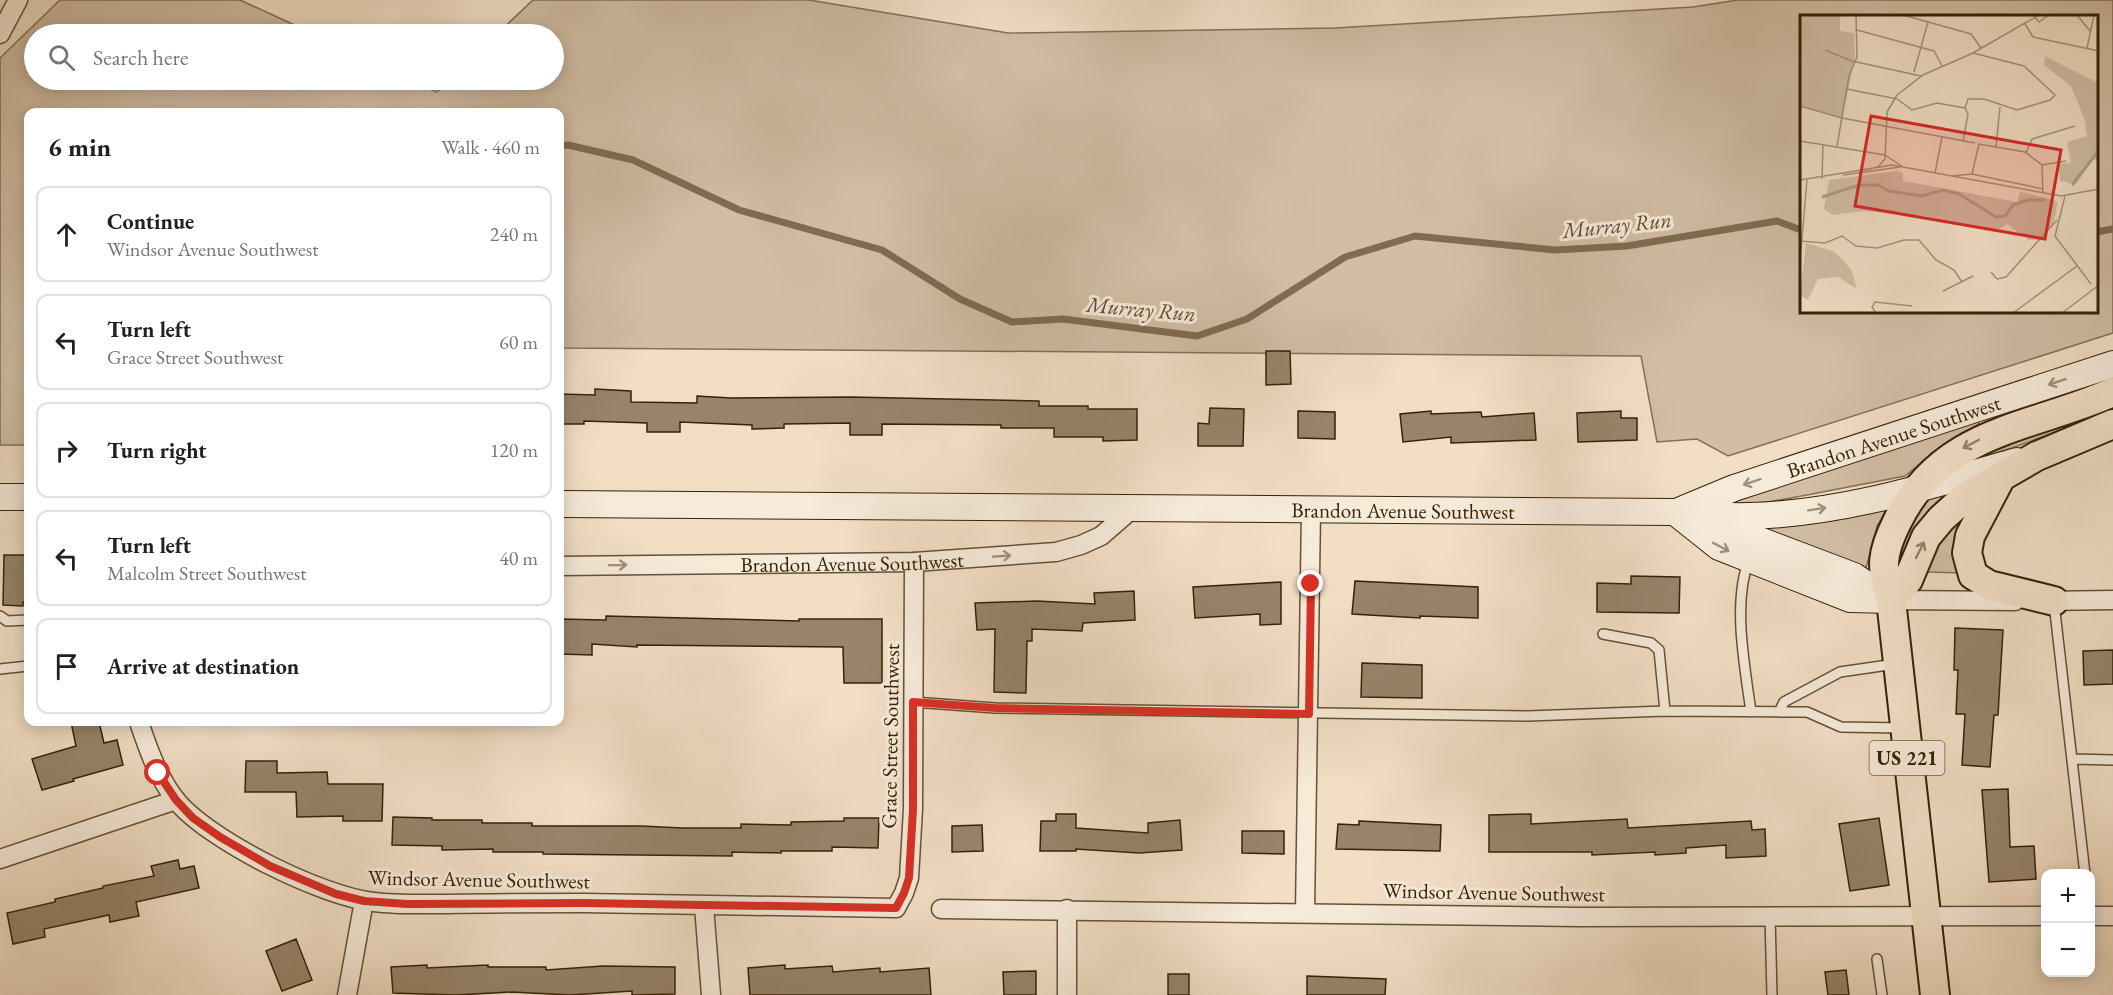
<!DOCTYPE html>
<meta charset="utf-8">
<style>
body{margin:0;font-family:"EB Garamond",serif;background:#f2f2f2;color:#202124}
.controls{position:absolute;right:18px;bottom:18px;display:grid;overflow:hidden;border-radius:12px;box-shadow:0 3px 15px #0003}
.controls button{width:54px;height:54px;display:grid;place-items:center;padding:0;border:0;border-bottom:2px solid #e0e0e0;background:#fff;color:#202124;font:30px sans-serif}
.stop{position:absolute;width:18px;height:18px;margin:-14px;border:4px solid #d93025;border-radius:50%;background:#fff}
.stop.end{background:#d93025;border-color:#fff;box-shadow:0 2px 6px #0008}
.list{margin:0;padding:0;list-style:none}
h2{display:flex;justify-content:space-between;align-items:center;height:78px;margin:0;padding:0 24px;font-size:26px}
h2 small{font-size:20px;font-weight:400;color:#757577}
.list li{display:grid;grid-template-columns:39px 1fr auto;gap:18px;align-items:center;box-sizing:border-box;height:96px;margin:0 12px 12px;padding:0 12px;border:2px solid #e0e0e0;border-radius:12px}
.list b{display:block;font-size:22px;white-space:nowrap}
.list p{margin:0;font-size:20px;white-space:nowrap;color:#757577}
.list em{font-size:20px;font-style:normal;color:#757577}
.icon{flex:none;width:33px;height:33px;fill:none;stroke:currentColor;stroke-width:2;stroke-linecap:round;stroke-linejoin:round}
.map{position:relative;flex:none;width:2113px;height:995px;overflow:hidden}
.search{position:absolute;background:#fff;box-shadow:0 3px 15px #0003;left:24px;top:24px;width:540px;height:66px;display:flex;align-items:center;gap:15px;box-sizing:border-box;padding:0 21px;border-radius:33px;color:#757577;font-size:22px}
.panel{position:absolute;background:#fff;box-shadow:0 3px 15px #0003;left:24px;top:108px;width:540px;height:618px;border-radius:12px}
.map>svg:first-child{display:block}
.green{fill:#d1bea5;stroke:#847056;stroke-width:1.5;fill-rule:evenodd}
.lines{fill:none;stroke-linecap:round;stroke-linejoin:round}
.stream{stroke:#806c52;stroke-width:7}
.building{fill:#97846a;stroke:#362207;stroke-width:1.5}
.service-casing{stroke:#655136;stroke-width:12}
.minor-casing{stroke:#655136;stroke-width:21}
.secondary-casing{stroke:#362207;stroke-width:28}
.primary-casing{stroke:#362207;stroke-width:32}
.service{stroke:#f6ead9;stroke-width:9}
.minor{stroke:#f6ead9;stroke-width:18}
.secondary{stroke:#f6ead9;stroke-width:26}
.primary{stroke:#f1dec5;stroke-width:28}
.oneway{stroke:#a0907a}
.oneway2{stroke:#948066}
.route{stroke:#d93025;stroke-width:8}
.labels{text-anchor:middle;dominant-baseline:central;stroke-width:6;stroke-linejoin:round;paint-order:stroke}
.shield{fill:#f6ead9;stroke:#705e46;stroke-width:1.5}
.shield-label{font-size:20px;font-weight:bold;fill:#362207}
.street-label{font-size:21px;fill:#362207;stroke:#f6ead9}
.water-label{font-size:22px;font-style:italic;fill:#614d33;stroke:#f6ead9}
.inset-river{fill:none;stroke:#b19e84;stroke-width:3}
.inset-road{fill:none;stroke:#a69379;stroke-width:1.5}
.view{fill:#d62828;fill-opacity:0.15;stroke:#d62828;stroke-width:3}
.inset-edge{fill:none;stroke:#362207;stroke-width:3}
</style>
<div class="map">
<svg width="2113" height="995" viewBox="0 0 2113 995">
<rect width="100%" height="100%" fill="#f1dec5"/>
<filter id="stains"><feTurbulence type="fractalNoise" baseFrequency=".00333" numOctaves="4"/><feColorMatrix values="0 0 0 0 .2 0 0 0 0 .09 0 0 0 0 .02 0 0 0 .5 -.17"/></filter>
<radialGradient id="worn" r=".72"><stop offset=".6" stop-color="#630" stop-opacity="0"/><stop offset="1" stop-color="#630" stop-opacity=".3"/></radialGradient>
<!-- green -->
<path class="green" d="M60,0H240L314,34H34V80H411L437,92L449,80H554V34H497L533,0H809L1008,33L1335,28L1693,7L1738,0H2113V333L1728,456L1697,439L1657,442L1641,356L560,348V112H28V445H0V58ZM1801,16H2096V312H1801Z
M2113,405V411L2012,448L1969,461L1980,452Z
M1978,419L1979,424L1943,445L1905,476L1807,495L1768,502L1731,505L1730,503Z
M1946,494L1947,495L1910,541L1898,570V548L1926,500Z
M1887,509L1877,526L1866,568L1762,529Z
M1971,510L1962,573L1928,572C1928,552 1955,522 1971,510Z"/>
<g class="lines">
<!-- stream -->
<path class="stream" d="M560,146L568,145L633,160L739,210L882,250L960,299L1012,322L1063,319L1197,336L1247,319L1345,257L1415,236L1555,250L1627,246L1777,221L1801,230
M2096,232L2113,229"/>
</g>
<!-- building -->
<path class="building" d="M1266,351H1290L1291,384L1266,385Z
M595,389L631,391V402L697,403V396L731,398L851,397L1039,401V406H1088V409H1137V440L1103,441V437H1054V428H1001V425L882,424V435H850V423L784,424V428L752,429V425L680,422V432H647V423L584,421V424H560V394L595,395Z
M1210,408L1244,409L1243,446H1198V423L1209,424Z
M1298,411L1335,412V439L1298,438Z
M1431,411V414L1481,412L1482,417L1534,413L1536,440L1451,443V437L1403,442L1400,414Z
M1621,411V418H1637V440L1578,442L1577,413Z
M4,555H28V602H23V606L3,605Z
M1631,576L1680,577L1679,613L1597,612V583L1631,584Z
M1355,581L1478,587V618L1420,616V618L1352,614Z
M1281,582V624L1260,625V614L1195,618L1193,587Z
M1134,591L1135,620L1083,623L1082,631L1032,629V641H1027L1026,693L994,692L995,629L977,630L975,603L1037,601L1095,604L1094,593Z
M606,616L799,621V619H882V683H844L843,647L637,645V647L592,644V655L560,654V619L606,620Z
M1955,628L2003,630L1998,715H1994L1990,767L1962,765L1965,714H1956L1958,670H1954Z
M2113,650V684L2084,685L2083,651Z
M1362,663L1422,665V698L1361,697Z
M71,722H99L104,743L117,740L123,765L73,779L74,781L42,790L32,759L76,746Z
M246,761H277V773L327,772L328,784H383L382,821H343V816L297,817L296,792H245Z
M2008,789L2010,847L2034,846L2036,879L1989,882L1982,790Z
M1056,814H1076V828L1148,833V823L1180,820L1182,850L1139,853L1076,849V851H1040L1041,821H1056Z
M1531,814V824L1627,819L1628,828L1751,821L1752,830L1765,829L1766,856L1726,858V845L1686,848V853L1655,855V852L1592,855V852H1489V815Z
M393,817L432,818V820H482V823H532V826H642L682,828H741V824L791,825V822L844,821V818H879L878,848L832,847V851H781V853L732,852V856L543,854V852H493V849L442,850V846L392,845Z
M1879,818L1889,885L1850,891L1839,824Z
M1359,821L1441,825L1440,851L1336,849L1338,824L1359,825Z
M982,825L983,851L952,852V826Z
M1242,831H1284V854L1242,853Z
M178,860L180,869L194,866L199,888L136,902L139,916L110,922L109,915L44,929L45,937L13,944L7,913L55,902V899L103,888V886L154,876L151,866Z
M296,939L312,980L282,991L266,951Z
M427,965V968L488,965V967H546V970L603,966L675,967V994L632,995V991L570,995L512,992L456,995L393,993L391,967Z
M785,965V969L832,966L833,972L880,968V972L929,968L931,995H750L748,968Z
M1846,970L1849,995H1828L1825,972Z
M1036,971V995H1004L1003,972Z
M1168,974H1189V995H1168Z
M1307,976L1386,979L1385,995H1307Z"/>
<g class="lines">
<!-- service casing -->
<g class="service-casing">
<path id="service" d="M1749,560C1732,603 1745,667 1751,712
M2054,603L2085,874
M0,616L7,621L28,620
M1603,634L1651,643L1659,650L1665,711
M0,669L28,666
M913,702L995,708L1528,716L1665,711L1807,712L1841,727L1902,728
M1779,712L1784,702L1840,672L1895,664
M2072,759L2113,760
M1770,916L1772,995
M1877,959L1882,995"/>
</g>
<!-- minor casing -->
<g class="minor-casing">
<g id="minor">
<path d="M0,34L18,0"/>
<path id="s1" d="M560,566L914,562L1056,552L1081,545L1101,536L1132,509"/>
<path d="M1891,600L2015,601"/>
<path d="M2043,601L2113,600"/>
<path d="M139,722C148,749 158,777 175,799C207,840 323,897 374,902C398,905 423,904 447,904C492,903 538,903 583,903C687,904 792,907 896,908L904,893L909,878L913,809L914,562"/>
<path d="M0,859L176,800"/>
<path d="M704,906L711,995"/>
<path d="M941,909L1579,917L2046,916"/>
<path d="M1305,912L1311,510"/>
<path d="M2090,916H2113"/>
<path d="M347,995L364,901"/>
<path d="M1067,995V909"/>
</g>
</g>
<!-- secondary casing -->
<g class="secondary-casing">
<g id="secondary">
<path d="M0,497H28"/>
<path id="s2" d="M560,504L1675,512C1699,514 1724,517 1748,516C1840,514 1929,486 2017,461"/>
<path id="s3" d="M1681,510L1734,488L2113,364"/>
<path d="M1675,512L1719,547L1850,599L1891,600"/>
<path d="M1709,523L1746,535L1854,576L1890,600"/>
</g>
</g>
<!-- primary casing -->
<g class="primary-casing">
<path id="primary" d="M2001,477L1970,536L1967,553L1973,575L1989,585L2054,601
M1891,600L1908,580L1926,537L1941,519L1964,498L2037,456L2113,424
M1935,995L1891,600C1880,568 1882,552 1897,522C1942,429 2030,429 2113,392"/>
</g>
<!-- service -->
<use href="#service" class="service"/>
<!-- minor -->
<use href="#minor" class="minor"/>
<!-- secondary -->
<use href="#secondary" class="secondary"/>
<!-- primary -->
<use href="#primary" class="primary"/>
</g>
<!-- one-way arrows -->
<defs><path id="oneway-shaft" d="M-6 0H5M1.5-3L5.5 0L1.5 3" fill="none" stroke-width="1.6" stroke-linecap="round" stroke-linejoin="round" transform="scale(1.5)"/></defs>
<g class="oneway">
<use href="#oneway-shaft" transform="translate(2057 382) rotate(162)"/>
<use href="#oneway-shaft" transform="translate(1752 482) rotate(162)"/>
<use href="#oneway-shaft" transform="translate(1817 509) rotate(-9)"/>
<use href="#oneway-shaft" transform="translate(1721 547) rotate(28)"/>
<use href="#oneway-shaft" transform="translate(1002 556) rotate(-4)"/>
<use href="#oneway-shaft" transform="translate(618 565) rotate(-1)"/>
</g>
<g class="oneway2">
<use href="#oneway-shaft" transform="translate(1971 444) rotate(152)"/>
<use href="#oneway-shaft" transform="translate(1920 550) rotate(-63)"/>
</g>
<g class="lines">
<!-- route -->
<path class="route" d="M158,773L176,800L193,818L220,837L270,866L336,894L364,901L407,904L582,903L896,908L904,893L909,878L913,809V702L995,708L1309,714L1311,584"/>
</g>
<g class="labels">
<!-- shield labels -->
<rect class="shield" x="1869.5" y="741" width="75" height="34" rx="4.5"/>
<g class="shield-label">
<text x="1907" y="758">US 221</text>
</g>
<!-- street labels -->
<g class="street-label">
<text stroke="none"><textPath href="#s3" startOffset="225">Brandon Avenue Southwest</textPath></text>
<text stroke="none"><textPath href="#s2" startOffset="843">Brandon Avenue Southwest</textPath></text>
<text stroke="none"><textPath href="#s1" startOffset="292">Brandon Avenue Southwest</textPath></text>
<text transform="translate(890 736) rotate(-89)">Grace Street Southwest</text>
<text transform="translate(479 879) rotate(1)">Windsor Avenue Southwest</text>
<text transform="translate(1494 892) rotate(1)">Windsor Avenue Southwest</text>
</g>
<!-- water labels -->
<g class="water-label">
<text transform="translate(1617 225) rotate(-6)">Murray Run</text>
<text transform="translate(1141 309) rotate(5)">Murray Run</text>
</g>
</g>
<!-- overview -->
<g transform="translate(1800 15)">
<rect width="298" height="298" fill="#f1dec5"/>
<path d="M0,0H40V16L54,18L55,43L42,103L0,90ZM245,41L298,68V144L293,145L276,169L260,166L258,149L271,148L267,127L287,121L284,103L271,71L244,50ZM97,156L103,158V166L217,187L220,177L254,185L258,188L253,208L239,224L229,225L207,209L195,217L125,201L63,196L33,200L24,194L29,165ZM6,228L33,236L43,245L52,256L57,274L38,262L18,264L8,285L0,280Z" fill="#d1bea5"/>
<path class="inset-river" d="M272,170L299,135M22,182L59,170H78L89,176L122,181L143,175L159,179L196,202L205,201L213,190L228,185H245"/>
<path class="inset-road" d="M103,0L171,19L181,33M233,0L239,7L249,0M277,0L290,16M225,9L233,22L299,36M57,15L134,36L142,51M287,33L294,0M25,35L52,46L121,61M114,57L128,7M47,74L97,84L112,95L137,88L165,93M0,91L42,103L175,128M165,93L168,84H184L217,95L250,85L255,80L224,51L173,38M0,126L85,140M163,126L168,99L165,93M37,131L49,61L57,42L56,0M196,132L200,92M226,138L232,124L275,111M85,140L103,152M242,150L266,146M64,155L78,152L85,144L87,97L97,80L123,60L173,38L239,0M135,158L142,122M172,159L179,129L225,137L242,150L243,178M43,160L100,152M151,161L172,159L243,174M22,164L23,129M0,165L92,150L261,181L299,174M265,181L255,221L291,269M0,226L25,228L42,221L56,231L77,233L104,225H119L136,245L154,255L162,267M0,247L7,165M191,257L197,264L206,262L257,205M143,276L173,261M76,298L72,292L75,287L112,291M213,298L277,251M262,298L299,270"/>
<path class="view" d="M71,101L261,135L245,224L55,191Z"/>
<rect width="298" height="298" class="inset-edge"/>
</g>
<rect width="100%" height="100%" filter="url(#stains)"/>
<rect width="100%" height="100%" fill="url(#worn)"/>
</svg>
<div class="controls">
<button>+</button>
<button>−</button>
</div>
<div class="stop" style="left:158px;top:773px"></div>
<div class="stop end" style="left:1311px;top:584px"></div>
<div class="search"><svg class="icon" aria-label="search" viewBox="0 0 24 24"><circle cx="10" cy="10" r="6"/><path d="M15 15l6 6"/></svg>Search here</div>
<section class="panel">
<h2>6 min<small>Walk · 460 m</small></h2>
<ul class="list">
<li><svg class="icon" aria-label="ahead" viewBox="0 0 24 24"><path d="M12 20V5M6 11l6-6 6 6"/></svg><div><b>Continue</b><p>Windsor Avenue Southwest</p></div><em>240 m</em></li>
<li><svg class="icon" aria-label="left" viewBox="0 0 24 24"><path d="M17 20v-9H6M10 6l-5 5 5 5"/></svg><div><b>Turn left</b><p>Grace Street Southwest</p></div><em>60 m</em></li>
<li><svg class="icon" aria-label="right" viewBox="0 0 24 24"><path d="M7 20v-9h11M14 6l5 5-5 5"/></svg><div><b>Turn right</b></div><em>120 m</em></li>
<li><svg class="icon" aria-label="left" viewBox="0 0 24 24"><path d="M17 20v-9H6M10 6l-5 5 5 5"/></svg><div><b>Turn left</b><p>Malcolm Street Southwest</p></div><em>40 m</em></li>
<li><svg class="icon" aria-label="arrive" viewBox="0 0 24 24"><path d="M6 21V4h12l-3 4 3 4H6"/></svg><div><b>Arrive at destination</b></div></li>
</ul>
</section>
</div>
